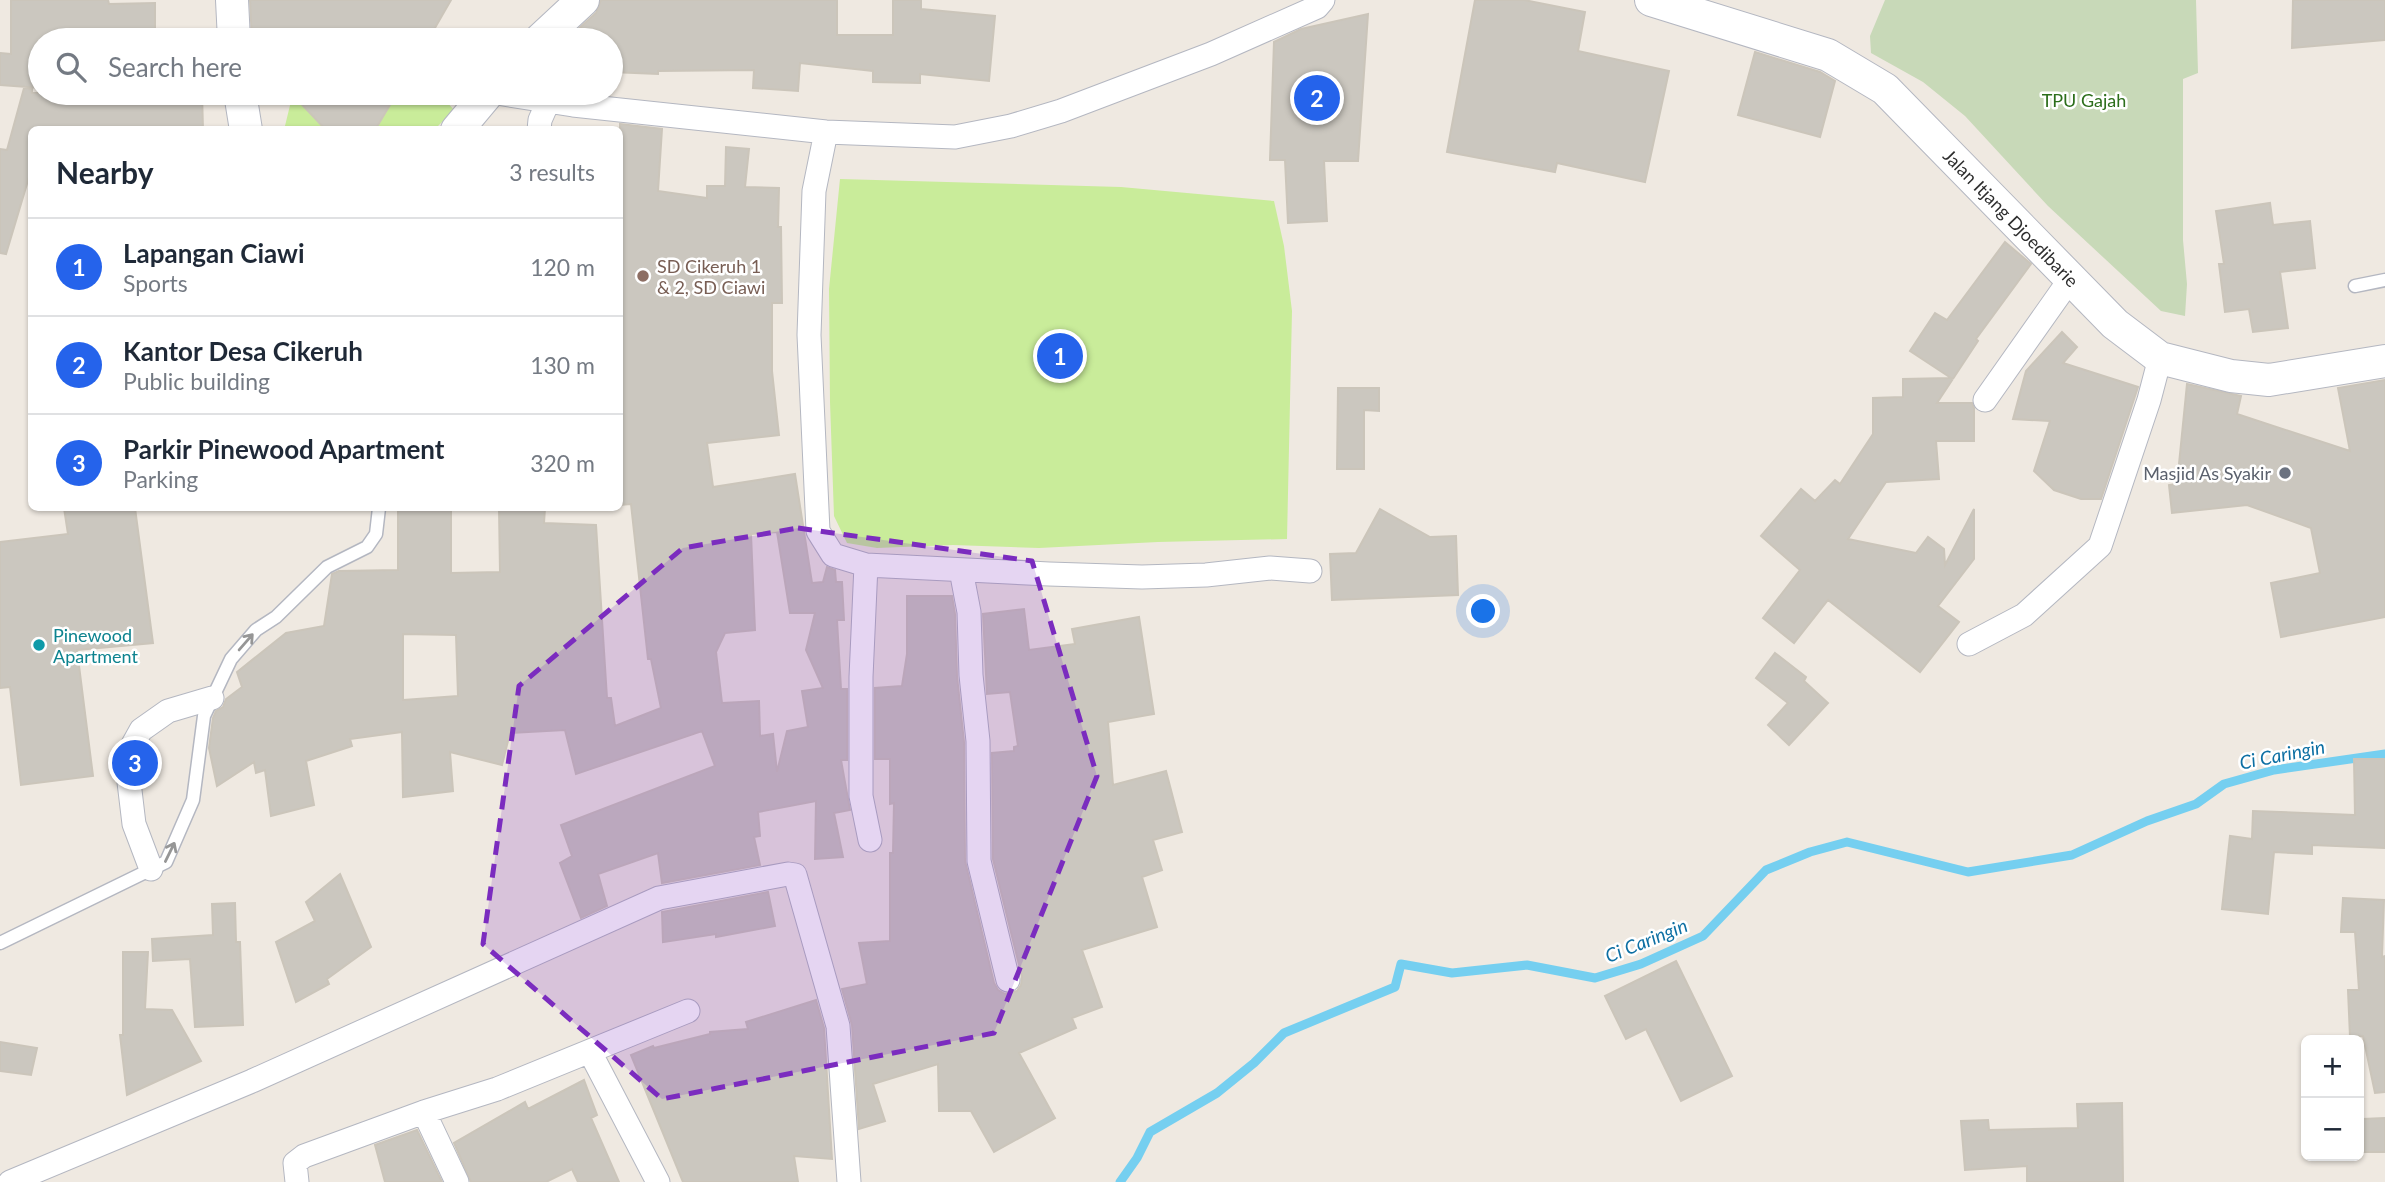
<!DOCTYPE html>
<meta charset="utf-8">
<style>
body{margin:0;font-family:Lato,sans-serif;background:#f6f6f7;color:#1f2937}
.controls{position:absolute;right:21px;bottom:21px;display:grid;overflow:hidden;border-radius:10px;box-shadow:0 2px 5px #0004}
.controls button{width:63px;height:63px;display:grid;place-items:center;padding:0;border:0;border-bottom:2px solid #e0e1e3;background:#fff;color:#1f2937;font:35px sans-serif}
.you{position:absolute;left:1484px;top:612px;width:24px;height:24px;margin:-18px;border:5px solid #fff;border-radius:50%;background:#1a73e8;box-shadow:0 0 0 10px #1a73e833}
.badge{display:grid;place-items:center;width:46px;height:46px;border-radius:50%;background:#2563eb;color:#fff;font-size:23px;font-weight:700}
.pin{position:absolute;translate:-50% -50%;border:4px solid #fff;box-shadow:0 2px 7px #0006}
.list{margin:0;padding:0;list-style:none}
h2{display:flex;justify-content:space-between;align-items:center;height:91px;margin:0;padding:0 28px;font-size:30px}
h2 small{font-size:23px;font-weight:400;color:#747a83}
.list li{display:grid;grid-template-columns:46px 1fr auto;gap:21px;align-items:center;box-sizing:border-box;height:98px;padding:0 28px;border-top:2px solid #e0e1e3}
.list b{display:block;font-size:26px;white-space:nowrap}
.list p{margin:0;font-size:23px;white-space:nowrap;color:#747a83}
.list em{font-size:23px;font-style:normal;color:#747a83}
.icon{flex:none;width:38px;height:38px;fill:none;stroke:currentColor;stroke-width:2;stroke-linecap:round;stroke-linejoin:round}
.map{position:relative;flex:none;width:2385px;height:1182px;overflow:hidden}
.search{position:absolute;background:#fff;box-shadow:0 2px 5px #0004;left:28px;top:28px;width:595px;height:77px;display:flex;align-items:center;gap:18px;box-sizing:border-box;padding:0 24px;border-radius:38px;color:#747a83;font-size:26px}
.panel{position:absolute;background:#fff;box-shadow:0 2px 5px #0004;left:28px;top:126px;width:595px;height:385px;border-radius:10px}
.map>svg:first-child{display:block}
.cemetery{fill:#c8d9b8}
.pitch{fill:#c9ec9a}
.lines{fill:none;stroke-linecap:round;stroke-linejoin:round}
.stream{stroke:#75cff0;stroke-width:9}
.building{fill:#cbc7bf;stroke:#cbc5ba;stroke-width:2;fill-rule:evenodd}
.service-casing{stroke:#b4b7c1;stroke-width:15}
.minor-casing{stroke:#b4b7c1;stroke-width:25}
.secondary-casing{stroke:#b4b7c1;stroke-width:34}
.service{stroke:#fff;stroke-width:12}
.minor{stroke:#fff;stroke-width:23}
.secondary{stroke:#fff;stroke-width:32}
.oneway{stroke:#969696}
.marked{fill:#7b2cbf;fill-opacity:0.2;stroke:#7b2cbf;stroke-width:5;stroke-dasharray:14 9;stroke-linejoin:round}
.education-dot{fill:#8d6e63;stroke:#fff;stroke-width:2.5}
.worship-dot{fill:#6b7280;stroke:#fff;stroke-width:2.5}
.culture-dot{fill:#0f9aa8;stroke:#fff;stroke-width:2.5}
.labels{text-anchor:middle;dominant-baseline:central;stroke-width:5;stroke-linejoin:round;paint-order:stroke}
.park-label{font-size:18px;fill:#2c6e1b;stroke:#fff}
.street-label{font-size:18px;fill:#2e2e2e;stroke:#fff}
.education-label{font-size:18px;fill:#785e54;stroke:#fff;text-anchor:start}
.worship-label{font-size:18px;fill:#5b616d;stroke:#fff;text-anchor:end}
.culture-label{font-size:18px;fill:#0d838f;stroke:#fff;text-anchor:start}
.water-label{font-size:19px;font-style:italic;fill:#0d6fa3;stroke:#fff}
</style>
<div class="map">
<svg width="2385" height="1182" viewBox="0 0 2385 1182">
<rect width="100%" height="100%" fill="#efe9e1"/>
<!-- cemetery -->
<path class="cemetery" d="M1885,0H2196L2198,73L2183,79V240L2187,284L2185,316L2161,311L2048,206L1965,116L1923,82L1871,53L1870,36Z"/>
<!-- pitch -->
<path class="pitch" d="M293,93H451L446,101L454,110L435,129L284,130Z
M840,179L1121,187L1274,201L1284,246L1292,311L1287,539L1158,542L1039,548L953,545L877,548L847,543L834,516L830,402L829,289Z"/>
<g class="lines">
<!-- stream -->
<path class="stream" d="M1120,1182L1137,1158L1150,1132L1217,1093L1254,1063L1284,1033L1395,987L1401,964L1452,973L1527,965L1595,978L1641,964L1703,936L1766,870L1810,852L1847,842L1968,872L2072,855L2147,821L2196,804L2224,784L2274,770L2385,754"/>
</g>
<!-- building -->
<path class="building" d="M11,0H108L109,4L155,3V36L116,38V33L73,32L70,40H40V88L0,85V53L11,54Z
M250,0H451L428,40H252Z
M601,0H837V35H893V0H921V9L995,16L989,81L920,74V83L873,82V71L800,63L798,91L753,88L754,70L658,71V74L611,72V40H574V33L596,13Z
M1475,0H1524L1585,12L1578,51L1669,71L1645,182L1557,163L1555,172L1447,152Z
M2293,0H2385V40L2292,48Z
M1368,14L1358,161H1324L1327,221L1288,223L1285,160H1270L1274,42L1301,29Z
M1755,52L1820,72L1835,81L1820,137L1738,115Z
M24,88L32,89V93H202L203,130H32V167L6,254L0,253V149L7,150Z
M291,93H397L375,130H326Z
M620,124L662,129L658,191L707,198V186H725L726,147L749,149L745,187L779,188L778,227H781L782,303H772V371L779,435L707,443L713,487L795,474L812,583L823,582L827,567L835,570L836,582H842L844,620H837L841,689H847V760H841L850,810L834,813L843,857L815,859L816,801L758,812L760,836L754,837L760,865L662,883L658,853L598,874L607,906L581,918L560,863L572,856L561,825L715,766L702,731L576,774L565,730L510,733L502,765L450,752L453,791L403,797L402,732L350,739L352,746L306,761L314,805L271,816L265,770L256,773L254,762L217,786L209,748L213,718L216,711L223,707L226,699L242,687L237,672L286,633L324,626L332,574L339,571L398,570V508H451V573L500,572L499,508H545L544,523L596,525L607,698H611L615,726L661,708L651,659H648L631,504L620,505ZM777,532L790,613H815L806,650L823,688L802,691L808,727L787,731L777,772L773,734L760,736L759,701L722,703L716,652L725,633L755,630L751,534ZM403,634L456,635L458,696L403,700Z
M2270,203L2273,225L2310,221L2315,268L2280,272L2288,328L2253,332L2249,309L2225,312L2219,264H2224L2216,211Z
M2005,242L2031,264L1976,339L1978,341L1937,403H1972L1974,408V441H1936L1939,479L1886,482L1848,539L1916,553L1928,537L1944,549L1945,565L1974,509V559L1938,606L1959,622L1920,672L1828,600L1794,643L1763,618L1800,570L1761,536L1801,489L1815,501L1835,480L1840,484L1873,434V398L1903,397V379L1951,378L1910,351L1935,313L1947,320Z
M2062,332L2077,347L2063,363L2138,387L2101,499H2081L2054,490L2034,471L2050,421L2013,419L2026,371Z
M2385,380V617L2281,637L2271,583L2320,573L2311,528L2247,505L2172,513L2169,485L2177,484L2187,384L2241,396L2237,414L2350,451L2338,388Z
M1338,388H1379V411L1364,410V469H1337Z
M64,508H135L153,643L77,650L93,776L21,785L10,687L0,688V542L68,534Z
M1380,509L1430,537L1456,536L1458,595L1332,600L1330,554L1356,553Z
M907,596H952L955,614L957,676L964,742L965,861L994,983L998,990L1005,994L1017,991L1021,985L1022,977L993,859L992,753L1014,751V747L1018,746L1010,692L987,694L983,614L1024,609L1029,650L1075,644L1072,629L1139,617L1154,714L1108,722L1113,785L1166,771L1182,832L1153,840L1162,870L1142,877L1157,927L1082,950L1102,1007L1072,1018L1076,1028L1019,1053L1055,1118L994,1152L971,1111H939L938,1064L873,1084L885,1121L859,1129L852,1025L842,989L867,984L859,943L890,941V853H893L894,803L890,804V759H875V688L902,686L907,654Z
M1775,653L1806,677L1804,681L1828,703L1789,745L1768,725L1788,703L1756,678Z
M2354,759H2385V848L2312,845V854L2274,852L2268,914L2222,909L2230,836L2252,839L2253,811L2355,815Z
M340,874L371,947L327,979L329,984L296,1002L276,942L315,921L306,902Z
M768,892L775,926L716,937V934L663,942L662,912Z
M2343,898L2384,900L2382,957L2385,956V1092L2375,1093L2363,1036L2350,1037L2348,990H2359L2355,932H2341Z
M235,903L236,942H240L243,1025L195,1027L190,959L153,961L152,939L213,935L212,904Z
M123,952H148L145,1009L172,1010L201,1061L127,1095L120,1035H123Z
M1676,961L1732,1076L1681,1101L1646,1029L1626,1039L1605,996Z
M816,1000L824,1028L832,1159L794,1156L798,1182H683L631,1055L653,1046L654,1048L710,1034V1032L748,1029L746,1022Z
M0,1042L37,1048L31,1075L0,1071Z
M584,1080L597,1115L591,1118L619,1182H578L572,1169L546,1182H471L454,1143L525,1102L528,1109Z
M2122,1103L2123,1182H2027V1166L1965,1170L1961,1121L1988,1120L1989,1130L2078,1128L2077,1104Z
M2385,1118V1152H2364L2363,1119Z
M417,1130L442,1182H385L375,1145Z"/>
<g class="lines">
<!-- service casing -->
<g class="service-casing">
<path id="service" d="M2355,286L2385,280
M0,943L166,862L193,800L204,716L231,659L256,630L276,617L327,567L367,547L376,534L379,508"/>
</g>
<!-- minor casing -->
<g class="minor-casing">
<path id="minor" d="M497,93L573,105L826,132L955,137L1011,126L1061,111L1211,54L1317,7L1323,0
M539,130L540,120L548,102
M826,132L814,191L809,335L818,531L833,555L866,565L1049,574L1142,577L1206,575L1270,568L1310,571
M1985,400L2071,278
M866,565L861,677V796L870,840
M961,570L969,612L971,675L978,741L979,861L1008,980
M1969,644L2024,615L2100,546L2149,400L2160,358
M151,869L134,824L126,757L141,730L168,711L212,698
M590,1052L658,1182
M10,1182L252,1081L659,898L788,874L795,875L797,882L838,1026L849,1182
M297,1182L295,1163L304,1156L424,1112
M457,1182L424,1112L497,1089L688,1011"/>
</g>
<!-- secondary casing -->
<g class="secondary-casing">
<g id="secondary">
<path d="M232,0L234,40"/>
<path id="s1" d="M1651,0L1828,55L1885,89L2115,324L2160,358L2231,376L2269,380L2385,361"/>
<path d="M540,40L583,0"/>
<path d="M240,93L246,130"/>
<path d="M457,130L488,93"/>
</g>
</g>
<!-- service -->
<use href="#service" class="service"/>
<!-- minor -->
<use href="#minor" class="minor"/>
<!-- secondary -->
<use href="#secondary" class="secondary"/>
</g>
<!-- one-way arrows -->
<defs><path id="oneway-shaft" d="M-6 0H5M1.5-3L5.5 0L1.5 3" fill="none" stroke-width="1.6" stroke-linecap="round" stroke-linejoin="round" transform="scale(1.75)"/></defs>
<g class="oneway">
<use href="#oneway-shaft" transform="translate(246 642) rotate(-49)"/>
<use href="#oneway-shaft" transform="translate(170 852) rotate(-64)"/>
</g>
<!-- marked area -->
<path class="marked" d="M798,528L1032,561L1097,776L994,1033L662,1099L483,944L519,686L683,548Z"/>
<!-- markers -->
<circle class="education-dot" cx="643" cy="276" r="7"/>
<circle class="worship-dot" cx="2285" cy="473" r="7"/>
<circle class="culture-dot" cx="39" cy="645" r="7"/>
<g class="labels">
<!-- park labels -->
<g class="park-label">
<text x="2084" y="100">TPU Gajah</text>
</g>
<!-- street labels -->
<g class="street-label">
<text stroke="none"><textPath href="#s1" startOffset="432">Jalan Itjang Djoedibarie</textPath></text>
</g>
<!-- education labels -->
<g class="education-label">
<text x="657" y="266">SD Cikeruh 1<tspan x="657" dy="21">&amp; 2, SD Ciawi</tspan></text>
</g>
<!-- worship labels -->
<g class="worship-label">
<text x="2271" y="473">Masjid As Syakir</text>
</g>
<!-- culture labels -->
<g class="culture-label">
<text x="53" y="635">Pinewood<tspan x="53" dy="21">Apartment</tspan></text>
</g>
<!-- water labels -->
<g class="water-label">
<text transform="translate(2282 754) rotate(-11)">Ci Caringin</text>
<text transform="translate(1646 940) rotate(-22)">Ci Caringin</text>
</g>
</g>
</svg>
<div class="controls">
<button>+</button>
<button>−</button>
</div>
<div class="you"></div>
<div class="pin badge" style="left:1060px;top:356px">1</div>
<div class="pin badge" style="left:1317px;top:98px">2</div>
<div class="pin badge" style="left:135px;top:763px">3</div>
<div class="search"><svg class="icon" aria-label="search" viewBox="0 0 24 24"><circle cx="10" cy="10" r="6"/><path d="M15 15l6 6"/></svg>Search here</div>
<section class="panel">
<h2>Nearby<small>3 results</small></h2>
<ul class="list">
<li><span class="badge">1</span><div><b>Lapangan Ciawi</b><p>Sports</p></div><em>120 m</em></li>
<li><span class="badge">2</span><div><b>Kantor Desa Cikeruh</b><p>Public building</p></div><em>130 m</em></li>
<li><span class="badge">3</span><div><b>Parkir Pinewood Apartment</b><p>Parking</p></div><em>320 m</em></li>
</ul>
</section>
</div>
